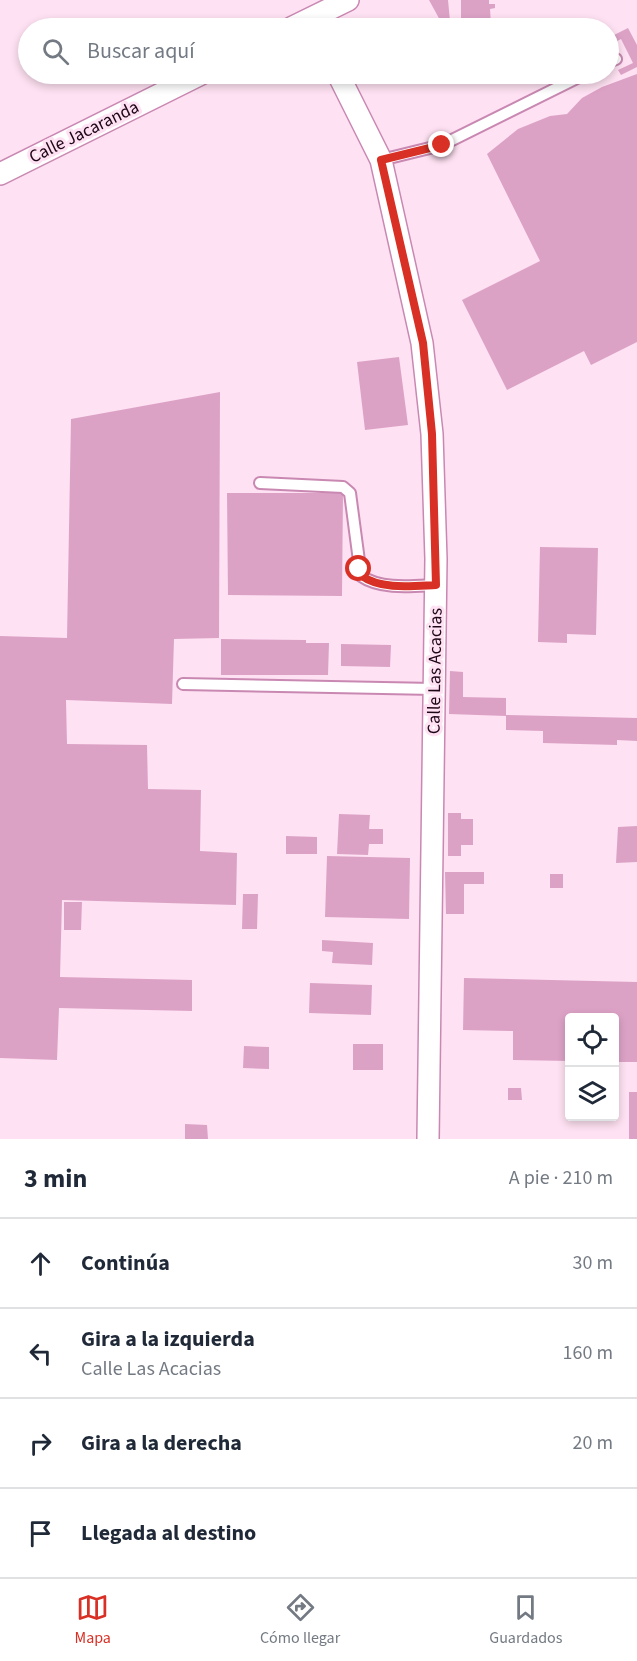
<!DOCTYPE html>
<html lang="es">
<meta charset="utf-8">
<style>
body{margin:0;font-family:"Source Sans 3",sans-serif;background:#f2f2f3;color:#1f2937}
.controls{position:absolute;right:18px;bottom:18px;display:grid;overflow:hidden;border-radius:6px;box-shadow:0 3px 9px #0003}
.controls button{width:54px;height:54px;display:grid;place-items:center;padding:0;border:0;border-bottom:2px solid #e0e1e3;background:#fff;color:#1f2937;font:30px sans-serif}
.stop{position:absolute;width:18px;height:18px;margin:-14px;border:4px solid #d93025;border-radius:50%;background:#fff}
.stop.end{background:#d93025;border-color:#fff;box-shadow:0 2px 6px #0008}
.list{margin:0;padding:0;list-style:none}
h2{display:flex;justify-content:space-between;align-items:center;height:78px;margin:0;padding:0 24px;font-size:26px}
h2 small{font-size:20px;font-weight:400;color:#747a83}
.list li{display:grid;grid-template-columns:39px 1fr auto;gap:18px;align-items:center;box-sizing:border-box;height:90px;padding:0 24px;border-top:2px solid #e0e1e3}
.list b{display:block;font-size:22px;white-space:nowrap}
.list p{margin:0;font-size:20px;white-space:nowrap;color:#747a83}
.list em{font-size:20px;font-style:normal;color:#747a83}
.icon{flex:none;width:33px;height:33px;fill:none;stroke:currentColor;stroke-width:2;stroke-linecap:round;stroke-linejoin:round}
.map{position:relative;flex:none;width:637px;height:1139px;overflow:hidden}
.search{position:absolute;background:#fff;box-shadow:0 3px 9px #0003;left:18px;right:18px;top:18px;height:66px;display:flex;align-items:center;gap:15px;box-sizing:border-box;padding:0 21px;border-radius:33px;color:#747a83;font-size:22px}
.sheet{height:438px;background:#fff}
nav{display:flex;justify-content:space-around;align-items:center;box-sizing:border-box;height:84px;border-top:2px solid #e0e1e3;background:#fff;font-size:16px;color:#747a83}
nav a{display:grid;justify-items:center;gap:3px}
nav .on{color:#d93025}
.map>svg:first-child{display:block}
.building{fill:#dca2c6}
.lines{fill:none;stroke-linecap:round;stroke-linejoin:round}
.lane-casing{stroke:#c988b2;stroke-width:14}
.street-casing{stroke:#c988b2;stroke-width:24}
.lane{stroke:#fff;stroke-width:10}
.street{stroke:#fff;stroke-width:21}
.route{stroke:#d93025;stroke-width:8}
.labels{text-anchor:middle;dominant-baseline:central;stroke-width:6;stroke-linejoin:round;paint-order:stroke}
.street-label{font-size:18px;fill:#1d0616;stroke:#fee1f2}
</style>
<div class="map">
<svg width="637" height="1139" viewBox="0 0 637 1139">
<rect width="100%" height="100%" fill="#fee1f2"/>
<!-- building -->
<path class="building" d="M429,0H448L450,21L441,22Z
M461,0H489V4H495V8L490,9L491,25L478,28H456L455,20L461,19Z
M628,28L637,45V67L621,75L618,70L633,63L621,39L608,46V38Z
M637,74V342L591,365L584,351L507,390L462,300L540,261L487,154L518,129L550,116L567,114L582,98L602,87Z
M399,357L408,425L365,430L357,362Z
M220,392L219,638L174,639L172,704L66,700L67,744L147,745L148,789L201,790L200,851L237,853L236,905L62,900L60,977L192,980V1011L59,1008L57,1060L0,1058V636L67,638L71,419Z
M227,493H343L342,596L228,595Z
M540,547L598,548L596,635L567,634V643L538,642Z
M221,639L306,640V643H329L328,675H221Z
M341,644L391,645L390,667L341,666Z
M450,671L463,672V697L506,698V716L449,714Z
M506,715L637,718V741L617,740V745L543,743V731L506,730Z
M448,813H461V819H473V845H461V856H448Z
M339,814L370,815L369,829H383V844H369L368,855L337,854Z
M637,826V862L616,863L618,827Z
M286,836L317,837V854H286Z
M327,856L410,858L409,919L325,917Z
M445,872H484V884H464V914H446Z
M550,874H563V888H550Z
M243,894H258L257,929H242Z
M64,902H82L81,930H64Z
M322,940L373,943L372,965L332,963L333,952L322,951Z
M464,978L637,982V1062H614V1017H570V1061L513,1060V1031L463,1030Z
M310,983L372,985L371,1015L309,1013Z
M353,1044H383V1070H353Z
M244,1046L269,1047V1069L243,1068Z
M508,1088H521L522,1100H508Z
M629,1092H637V1139H629Z
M185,1124L207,1125L208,1139H185Z"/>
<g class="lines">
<!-- lane casing -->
<g class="lane-casing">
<path id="lane" d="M608,62L616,59
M381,160L442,145L585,74
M260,483L343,487L350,493L361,576C381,590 413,586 436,585
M183,684L434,689"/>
</g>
<!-- street casing -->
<g class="street-casing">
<path id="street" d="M291,28L348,0
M338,74L381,160L422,343L432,434L436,559L428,1139
M0,174L201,74"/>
</g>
<!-- lane -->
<use href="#lane" class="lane"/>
<!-- street -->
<use href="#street" class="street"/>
</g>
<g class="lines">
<!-- route -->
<path class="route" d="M359,569L362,576C381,590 413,586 436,585L432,434L423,343L381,160L442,145"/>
</g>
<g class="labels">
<!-- street labels -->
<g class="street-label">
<text transform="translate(84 132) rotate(-26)">Calle Jacaranda</text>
<text transform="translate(435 671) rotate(-89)">Calle Las Acacias</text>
</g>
</g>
</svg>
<div class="controls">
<button><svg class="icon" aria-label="locate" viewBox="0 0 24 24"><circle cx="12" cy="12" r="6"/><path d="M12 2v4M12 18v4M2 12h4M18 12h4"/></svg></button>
<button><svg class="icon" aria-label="layers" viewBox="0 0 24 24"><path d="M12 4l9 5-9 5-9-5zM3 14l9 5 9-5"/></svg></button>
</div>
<div class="stop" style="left:359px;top:569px"></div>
<div class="stop end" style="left:442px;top:145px"></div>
<div class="search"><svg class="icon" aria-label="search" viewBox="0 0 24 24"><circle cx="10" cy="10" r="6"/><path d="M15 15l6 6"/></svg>Buscar aquí</div>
</div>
<section class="sheet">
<h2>3 min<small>A pie · 210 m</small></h2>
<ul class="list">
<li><svg class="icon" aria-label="ahead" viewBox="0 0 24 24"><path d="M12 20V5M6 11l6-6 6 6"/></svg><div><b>Continúa</b></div><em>30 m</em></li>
<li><svg class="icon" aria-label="left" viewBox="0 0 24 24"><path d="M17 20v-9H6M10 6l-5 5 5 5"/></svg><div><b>Gira a la izquierda</b><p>Calle Las Acacias</p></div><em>160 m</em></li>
<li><svg class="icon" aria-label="right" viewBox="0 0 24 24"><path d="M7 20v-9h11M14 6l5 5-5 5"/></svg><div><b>Gira a la derecha</b></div><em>20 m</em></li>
<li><svg class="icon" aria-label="arrive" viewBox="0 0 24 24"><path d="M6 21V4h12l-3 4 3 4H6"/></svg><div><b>Llegada al destino</b></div></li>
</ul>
</section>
<nav>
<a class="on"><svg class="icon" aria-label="map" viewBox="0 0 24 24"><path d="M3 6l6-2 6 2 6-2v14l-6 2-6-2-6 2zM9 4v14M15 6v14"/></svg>Mapa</a>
<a><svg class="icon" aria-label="directions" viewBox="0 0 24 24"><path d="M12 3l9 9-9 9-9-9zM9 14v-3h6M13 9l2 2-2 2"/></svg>Cómo llegar</a>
<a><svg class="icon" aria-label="saved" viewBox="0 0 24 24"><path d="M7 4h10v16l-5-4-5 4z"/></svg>Guardados</a>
</nav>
